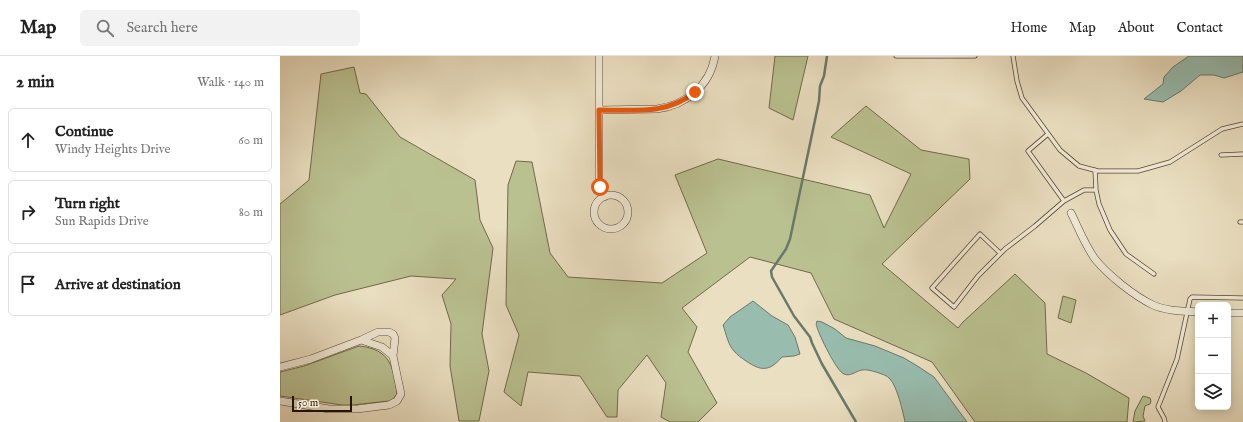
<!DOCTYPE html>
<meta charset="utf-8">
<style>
body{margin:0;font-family:"IM FELL English",serif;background:#f2f2f2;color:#222}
.controls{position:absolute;right:12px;bottom:12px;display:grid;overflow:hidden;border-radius:6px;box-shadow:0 2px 10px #0003}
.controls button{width:36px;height:36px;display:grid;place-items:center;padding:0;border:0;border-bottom:1px solid #e0e0e0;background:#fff;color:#222;font:20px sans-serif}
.scale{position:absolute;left:12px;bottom:10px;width:60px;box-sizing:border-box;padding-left:4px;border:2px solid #251400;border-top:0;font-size:11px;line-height:14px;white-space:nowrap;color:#251400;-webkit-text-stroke:3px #f1ead7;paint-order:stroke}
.stop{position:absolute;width:12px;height:12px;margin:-9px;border:3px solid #ea580c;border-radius:50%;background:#fff}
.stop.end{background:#ea580c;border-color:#fff;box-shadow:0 1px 4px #0008}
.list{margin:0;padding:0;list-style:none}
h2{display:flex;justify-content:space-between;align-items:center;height:52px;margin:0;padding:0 16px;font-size:17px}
h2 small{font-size:13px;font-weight:400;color:#767676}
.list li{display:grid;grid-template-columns:26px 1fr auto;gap:12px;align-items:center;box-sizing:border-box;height:64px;margin:0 8px 8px;padding:0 8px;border:1px solid #e0e0e0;border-radius:6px}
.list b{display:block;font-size:15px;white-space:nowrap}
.list p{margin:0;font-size:13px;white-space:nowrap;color:#767676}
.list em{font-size:13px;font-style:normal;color:#767676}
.icon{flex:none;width:22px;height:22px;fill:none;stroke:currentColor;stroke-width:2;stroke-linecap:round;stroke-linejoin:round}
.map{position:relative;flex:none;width:963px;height:366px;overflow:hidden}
header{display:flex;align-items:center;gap:24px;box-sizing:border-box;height:56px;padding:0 20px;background:#fff;border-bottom:1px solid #e0e0e0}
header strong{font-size:19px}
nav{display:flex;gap:22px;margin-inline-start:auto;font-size:14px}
.search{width:280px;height:36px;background:#f2f2f2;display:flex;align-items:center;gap:10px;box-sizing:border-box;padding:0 14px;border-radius:6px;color:#767676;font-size:15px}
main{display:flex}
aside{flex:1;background:#fff}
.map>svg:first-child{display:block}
.green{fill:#bac191;stroke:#706a48}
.water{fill:#98bdaf;stroke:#6a7969}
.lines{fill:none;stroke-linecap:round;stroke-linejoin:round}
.stream{stroke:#6a7969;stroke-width:2.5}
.lane-casing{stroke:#564730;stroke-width:5}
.street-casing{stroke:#564730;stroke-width:8}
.lane{stroke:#f1ead7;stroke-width:3.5}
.street{stroke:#f1ead7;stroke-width:7}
.route{stroke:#ea580c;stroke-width:5}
</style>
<header>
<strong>Map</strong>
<div class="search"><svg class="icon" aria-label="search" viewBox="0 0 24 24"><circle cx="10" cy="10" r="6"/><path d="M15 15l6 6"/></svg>Search here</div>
<nav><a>Home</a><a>Map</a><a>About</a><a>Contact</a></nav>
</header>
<main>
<aside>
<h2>2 min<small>Walk · 140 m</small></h2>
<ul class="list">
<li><svg class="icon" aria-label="ahead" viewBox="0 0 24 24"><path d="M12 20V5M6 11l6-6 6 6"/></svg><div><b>Continue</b><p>Windy Heights Drive</p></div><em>60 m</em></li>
<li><svg class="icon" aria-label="right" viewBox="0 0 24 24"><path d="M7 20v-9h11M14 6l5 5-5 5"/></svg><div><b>Turn right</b><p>Sun Rapids Drive</p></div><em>80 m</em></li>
<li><svg class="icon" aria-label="arrive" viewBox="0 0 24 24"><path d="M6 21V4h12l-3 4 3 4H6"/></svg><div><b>Arrive at destination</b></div></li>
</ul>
</aside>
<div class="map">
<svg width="963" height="366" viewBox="0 0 963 366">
<rect width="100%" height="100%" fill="#eadfc1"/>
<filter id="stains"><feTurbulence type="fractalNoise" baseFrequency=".005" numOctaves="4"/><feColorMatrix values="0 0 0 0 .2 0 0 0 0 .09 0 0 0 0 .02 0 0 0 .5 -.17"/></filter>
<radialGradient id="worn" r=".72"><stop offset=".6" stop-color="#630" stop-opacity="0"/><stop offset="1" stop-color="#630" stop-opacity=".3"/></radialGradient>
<!-- green -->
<path class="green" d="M495,0H528L513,64L489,52Z
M74,11L80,37L86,38L120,81L195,124L200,164L213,192L202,278L209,315L199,365H179L170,310L171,268L162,239L176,223L131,220L55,239L0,259V148L29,124L41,18Z
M586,50L641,94L689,103L690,123L602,208L678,272L683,266L735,218L765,247L767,298L806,317L849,342L847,366H695L652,306L554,263L531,217L470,201L402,252L417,271L408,296L437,347L418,366H390L381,361L386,327L367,299L338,334L337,361H327L300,320L248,316L241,350L224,336L239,279L226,249L228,129L236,105L252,106L270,197L288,221L382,227L427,197L395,119L438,103L590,139L604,172L631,118L551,81Z
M783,240L796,244L791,267L778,262Z
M79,290C110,293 114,311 117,338L113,343L109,345L72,349H62L0,340V316L24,310Z
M863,340L870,342L871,345L870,348L865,350L863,360L865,365L853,366L855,355Z"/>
<!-- water -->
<path class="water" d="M909,0H963V16L944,22L934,19H920L901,35L883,46L864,43L883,28L884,21L893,11Z
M473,245L492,260L508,269L515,281L520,298L514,300L502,301C489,316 481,315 466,305C462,302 457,299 454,295C448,289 446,277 443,269L450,261Z
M537,265L542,266L555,273L566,282L595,290L624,302L639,311L654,321L687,366H625C623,356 617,330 610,323C607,319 601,318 596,316C592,315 586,313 582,314C576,315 570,321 564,318C557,316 539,279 537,271C536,269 536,268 537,265Z"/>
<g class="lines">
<!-- stream -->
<path class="stream" d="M547,0L544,20L540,30L539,45L510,183L506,193L491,215L492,221L514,260L530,281L532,287L542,308L576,366"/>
<!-- lane casing -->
<g class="lane-casing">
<path id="lane" d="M616,0H695
M733,0L737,25L742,42L780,94L799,110L818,115H858L890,106L942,73L963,68
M768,78L748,95L784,145L804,134H816L815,114
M941,99L963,98
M816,134L819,148L830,174L846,198L874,218
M960,166H963
M720,197L700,178L652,232L674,251L698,220L725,193L755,170L784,145
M885,366L884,362L878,351L897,303L910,243L912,241L963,242"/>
</g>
<!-- street casing -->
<g class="street-casing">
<path id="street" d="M319,0V126L324,141
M319,54L377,53C406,49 430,30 435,0
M314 156a17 17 0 1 1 34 0a17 17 0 1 1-34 0Z
M791,157C798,171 805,189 815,203C828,219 854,240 873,249C886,255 903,255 918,256
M948,257H963
M81,284L102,291L113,300
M0,311L31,303L81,284L98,276H109L113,278L115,282L113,300L121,338L117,345L109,349L77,353H49L0,345"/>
</g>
<!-- lane -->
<use href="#lane" class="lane"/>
<!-- street -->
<use href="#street" class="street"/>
</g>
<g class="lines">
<!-- route -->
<path class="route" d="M320,131L319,54C354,54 387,59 415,36"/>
</g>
<rect width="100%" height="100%" filter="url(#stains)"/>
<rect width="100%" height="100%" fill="url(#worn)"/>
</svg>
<div class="controls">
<button>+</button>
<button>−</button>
<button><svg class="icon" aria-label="layers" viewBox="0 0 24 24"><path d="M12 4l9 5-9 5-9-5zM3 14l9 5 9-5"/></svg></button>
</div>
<div class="scale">50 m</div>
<div class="stop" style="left:320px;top:131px"></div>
<div class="stop end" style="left:415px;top:36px"></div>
</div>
</main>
